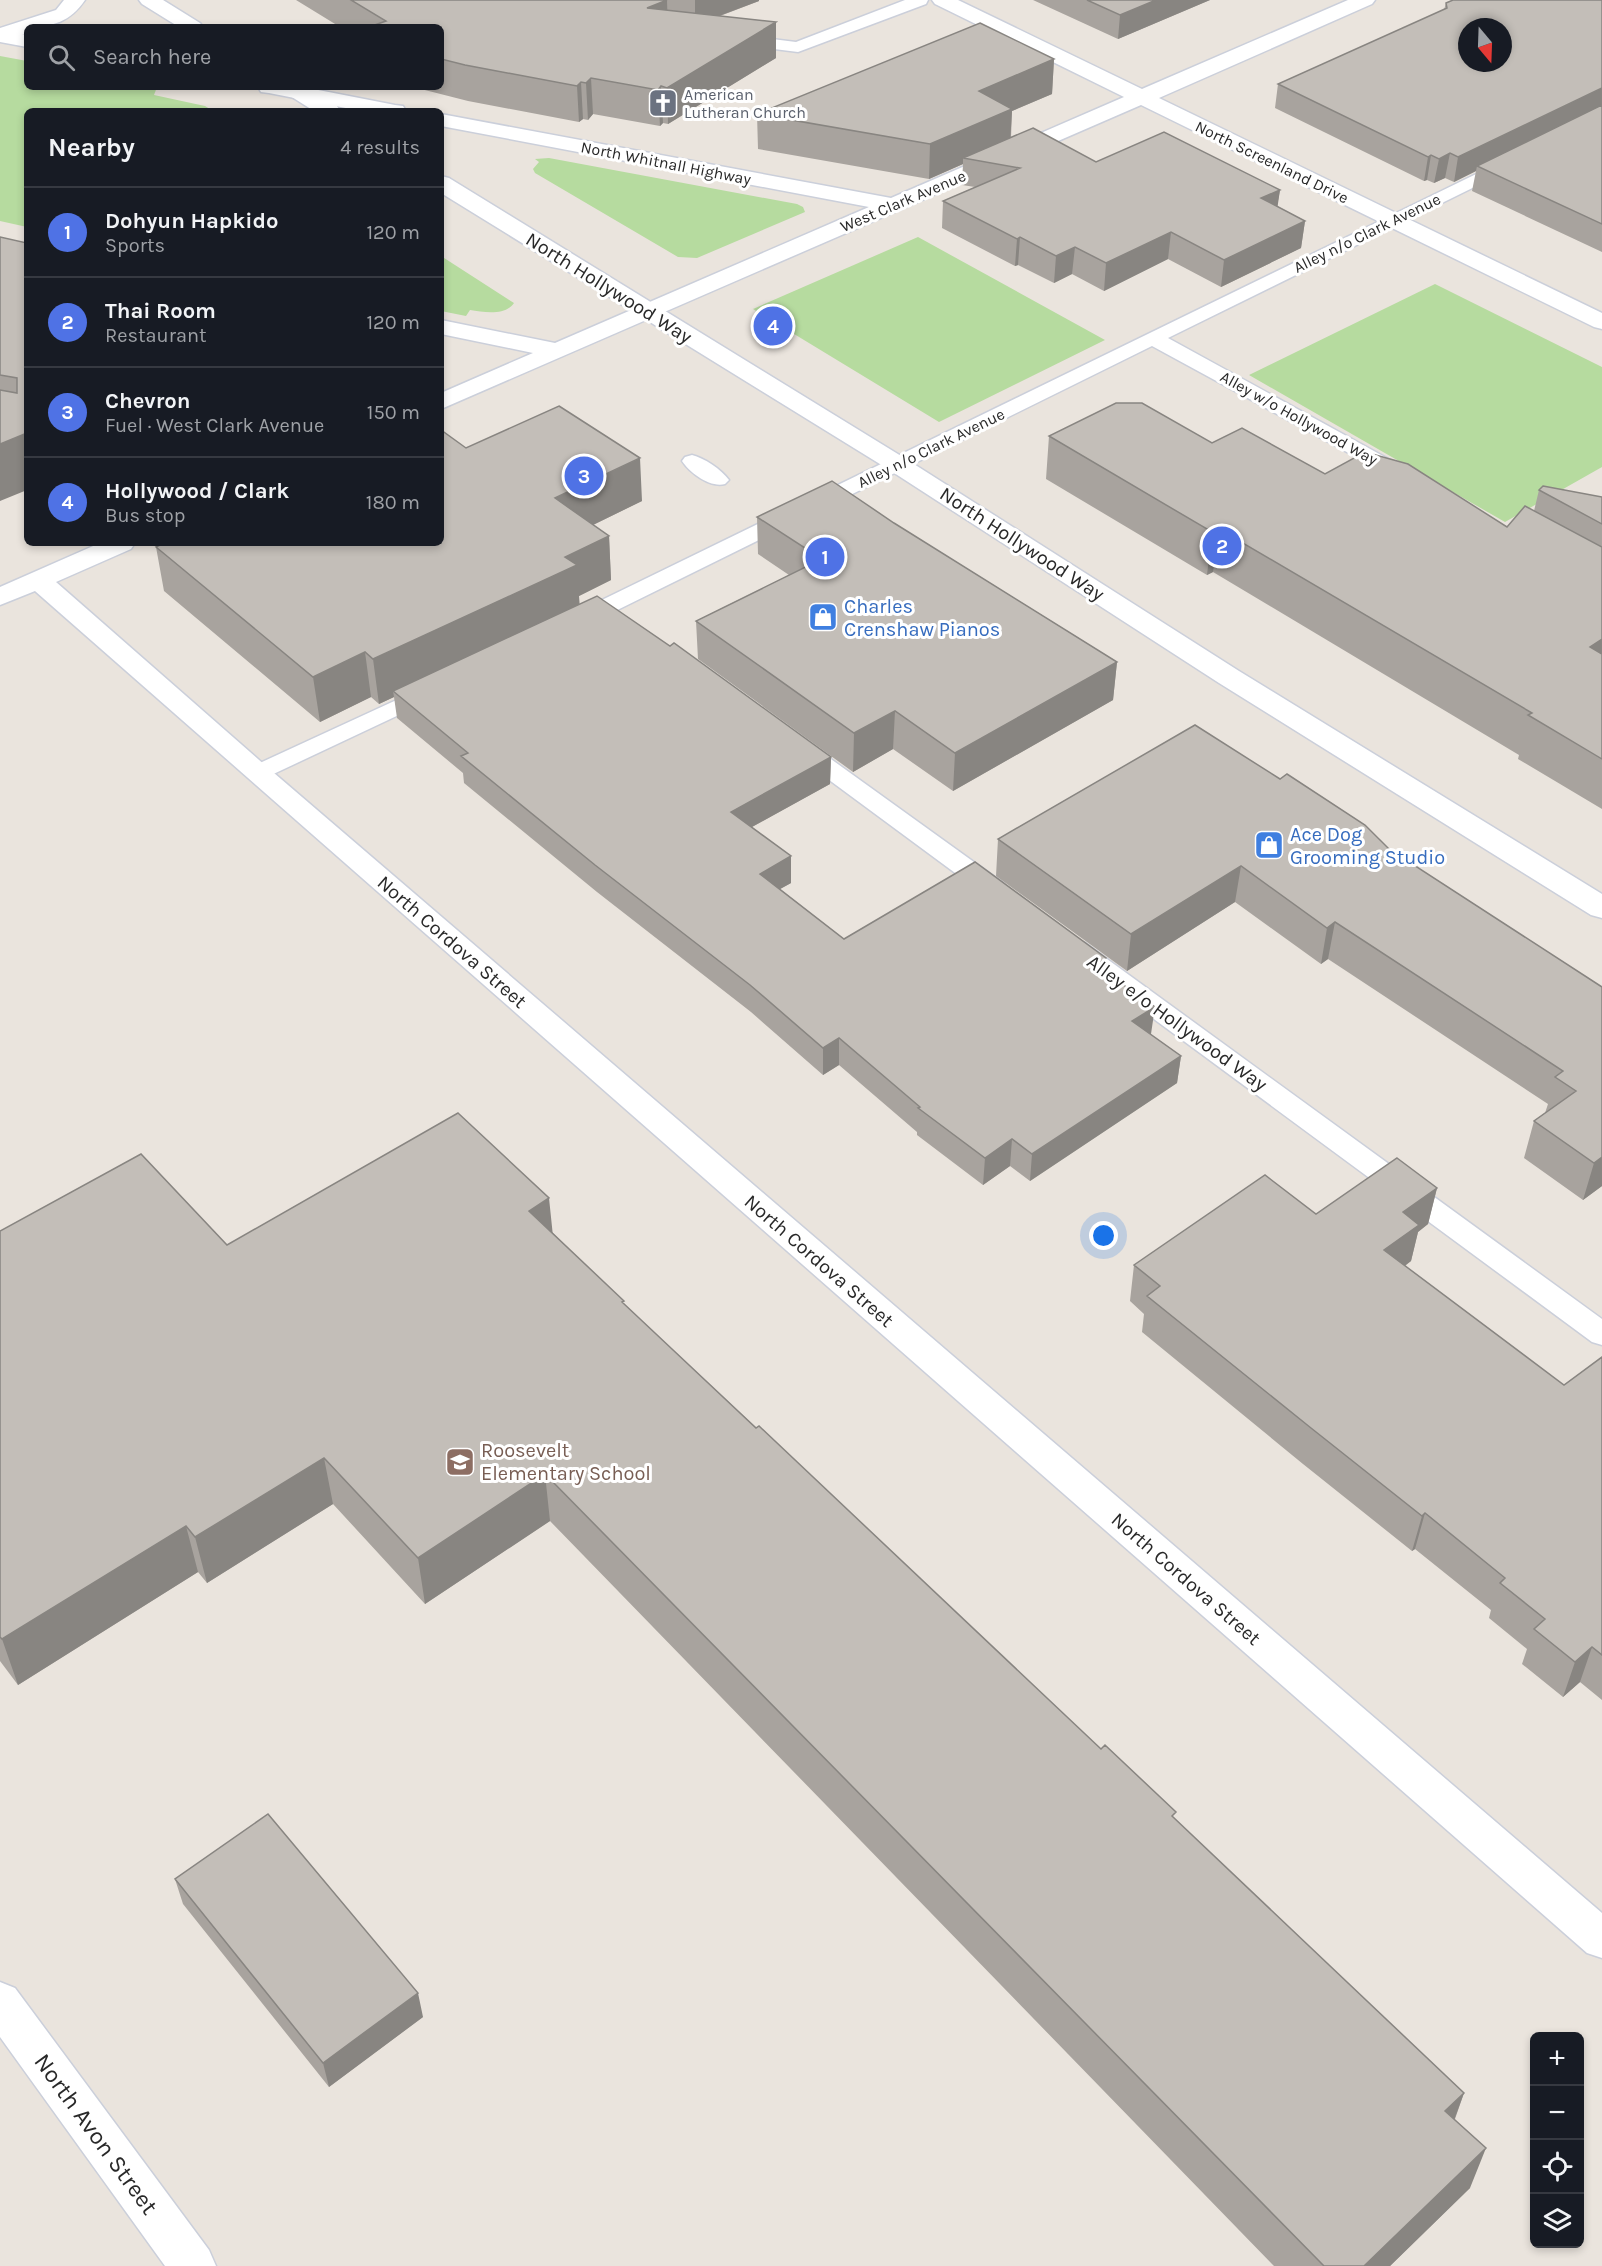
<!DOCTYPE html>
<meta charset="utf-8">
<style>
body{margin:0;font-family:Karla,sans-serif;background:#20242c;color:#f1f3f6}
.controls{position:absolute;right:18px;bottom:18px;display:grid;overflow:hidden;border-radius:9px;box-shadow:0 3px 9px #0003}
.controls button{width:54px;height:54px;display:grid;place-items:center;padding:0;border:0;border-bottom:2px solid #363941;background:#171b24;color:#f1f3f6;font:30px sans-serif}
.compass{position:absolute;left:1458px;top:18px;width:54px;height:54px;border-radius:50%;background:#171b24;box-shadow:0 3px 9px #0003;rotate:161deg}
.you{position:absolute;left:1104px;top:1236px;width:21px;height:21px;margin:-15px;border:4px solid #fff;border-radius:50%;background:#1a73e8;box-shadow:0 0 0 9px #1a73e833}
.badge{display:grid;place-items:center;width:39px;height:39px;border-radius:50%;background:#4f72e5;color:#fff;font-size:20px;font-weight:700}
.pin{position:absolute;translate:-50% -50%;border:3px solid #fff;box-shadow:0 2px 6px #0006}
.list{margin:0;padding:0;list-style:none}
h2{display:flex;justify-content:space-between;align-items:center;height:78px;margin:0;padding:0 24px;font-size:26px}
h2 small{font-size:20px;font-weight:400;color:#9ea1a6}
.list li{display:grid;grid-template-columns:39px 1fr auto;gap:18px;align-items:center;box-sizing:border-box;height:90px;padding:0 24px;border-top:2px solid #363941}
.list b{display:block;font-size:22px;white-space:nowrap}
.list p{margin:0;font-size:20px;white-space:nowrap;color:#9ea1a6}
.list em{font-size:20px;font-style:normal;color:#9ea1a6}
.icon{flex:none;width:33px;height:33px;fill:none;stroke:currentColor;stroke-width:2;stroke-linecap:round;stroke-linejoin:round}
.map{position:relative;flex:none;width:1602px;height:2266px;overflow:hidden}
.search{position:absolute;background:#171b24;box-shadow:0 3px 9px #0003;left:24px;top:24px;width:420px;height:66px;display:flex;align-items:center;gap:15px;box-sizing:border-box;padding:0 21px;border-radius:9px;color:#9ea1a6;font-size:22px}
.panel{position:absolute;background:#171b24;box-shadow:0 3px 9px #0003;left:24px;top:108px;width:420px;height:438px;border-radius:9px}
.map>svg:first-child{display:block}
.green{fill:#b6db9f}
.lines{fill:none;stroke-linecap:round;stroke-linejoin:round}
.service-casing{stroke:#cbcfda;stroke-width:3}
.minor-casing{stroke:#cbcfda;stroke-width:3}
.secondary-casing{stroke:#cbcfda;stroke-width:3}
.service{fill:#fff;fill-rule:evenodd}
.minor{fill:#fff;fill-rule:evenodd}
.secondary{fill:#fff;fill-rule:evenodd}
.wall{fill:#a8a39e}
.shaded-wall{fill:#888581}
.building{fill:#c3beb8;stroke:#888581;stroke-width:1.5;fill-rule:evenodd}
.labels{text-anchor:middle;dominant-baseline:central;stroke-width:6;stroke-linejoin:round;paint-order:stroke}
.far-worship-label{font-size:16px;fill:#5b616d;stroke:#fff;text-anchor:start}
.far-street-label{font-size:16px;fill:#292929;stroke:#fff}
.street-label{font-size:20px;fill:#292929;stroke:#fff}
.shop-label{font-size:20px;fill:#366cbe;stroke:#fff;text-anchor:start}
.education-label{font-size:20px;fill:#785e54;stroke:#fff;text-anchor:start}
.near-street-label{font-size:24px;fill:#292929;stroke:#fff}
</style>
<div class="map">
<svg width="1602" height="2266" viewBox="0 0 1602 2266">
<rect width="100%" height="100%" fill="#eae4dd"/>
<!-- green -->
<path class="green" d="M0,56L27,61V87H157L154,95L205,106L213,111H27V227L0,221Z
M549,158L797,204L803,207L805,212L697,258L678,257L535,173L533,169L539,162L535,159Z
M918,237L1105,340L939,422L753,309Z
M441,256L514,303C505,316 484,312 470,310L466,316L441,311Z
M1435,284L1602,367V467L1505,522L1249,375Z"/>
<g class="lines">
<!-- service casing -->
<g class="service-casing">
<path id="service" d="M905,0H928L926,4L798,52L741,45L735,44L733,40L735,36L741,35L796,42Z
M1507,159L1513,160L1516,164L1513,168L1168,338L1403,467L1406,471L1403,475L1396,477L1389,475L1152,346L585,626L577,628L569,626L566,621L569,616Z
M692,455C704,458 721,469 729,480L725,484C710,488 690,473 682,461L685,457Z
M429,685L437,687L440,692L437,697L265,778L257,780L249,778L245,773L249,768Z
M802,742L810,744L1003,883L1006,889L1003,895L994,897L985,895L794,754L790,749L794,744Z
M1076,940L1085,943L1602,1319V1345L1592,1342L1067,955L1063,949L1067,943Z"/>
</g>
<!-- minor casing -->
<g class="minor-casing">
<path id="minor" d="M932,0H958L1142,89L1348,0H1375L1372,4L1159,98L1602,313V329L1594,327L1141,105L441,409V393L533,353L441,334V320L555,343L869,207L441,126V114L891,198L1124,97L935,4Z
M0,30L27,35V47L0,42Z
M258,87H303L395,105L403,106L406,111H361L269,93L261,92Z
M100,543H135L131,549L56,582L267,767L1602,1913V1958L1587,1953L35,591L0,605V587Z
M0,1982L15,1988L209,2250L216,2266H165L0,2037Z"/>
</g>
<!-- secondary casing -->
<g class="secondary-casing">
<path id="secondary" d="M64,0H85C70,22 53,27 27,27V33L0,41V28L56,10Z
M139,0H163L200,23L203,27H179L142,4Z
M281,87H307L337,106L340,111H314L284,92Z
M441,176L449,178L906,459L1239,671L1602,894V918L1591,915L1219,683L888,469L441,193Z"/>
</g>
<!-- service -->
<use href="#service" class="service"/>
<!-- minor -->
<use href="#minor" class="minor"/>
<!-- secondary -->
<use href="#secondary" class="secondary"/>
</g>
<!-- wall -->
<path class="wall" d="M296,0H759V1L720,16L776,22V58L668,124L663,123L660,126L593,114L588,120L583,119L579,122L468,101L413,87H441V27H340Z
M1033,0H1210L1118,39Z
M1602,0V252L1472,191L1476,171L1454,182L1445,178L1434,183L1427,180L1424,181L1275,108L1278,84L1444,10L1446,3Z
M1054,59L1052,94L1012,111L1011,138L1096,162L1280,190L1277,206L1305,221L1301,248L1221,287L1168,259L1104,291L1072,274L1054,283L1018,265L1015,266L942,228L943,201L975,187L962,185L963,164L929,179L758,149L757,114Z
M0,237L27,433L0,501Z
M1049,436L1212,443L1325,474L1507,527L1534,511L1539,490L1602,497V809L1518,759L1519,755L1213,572L1207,575L1046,479Z
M466,448L642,501L593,525L609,536L611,580L579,596V604L831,757L830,784L752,827L791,856V883L780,889L844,939L1106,958L1105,972L1151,1034H1150L1181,1056L1177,1083L1030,1181L1010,1166L983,1185L917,1135V1132L839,1065L823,1075L751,1012L597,892L464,783L463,773L397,718L394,697L379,704L371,697L320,722L164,591L156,547Z
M757,517L894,523L1117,662L1113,700L953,791L893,749L853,772L698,659L696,621L789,575L758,554Z
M998,839L1389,849L1602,987V1186L1583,1200L1524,1158L1534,1121L1545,1113L1548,1104L1328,959L1321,964L1235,902L1127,971L996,876Z
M1437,1188L1428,1224L1418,1232L1411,1261L1405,1266L1564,1385L1602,1357V1700L1580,1682L1563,1697L1522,1664L1527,1649L1489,1618L1491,1610L1415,1549L1412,1551L1303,1464L1142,1332L1144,1314L1130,1301L1134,1265L1316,1214Z
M0,1231L227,1245L553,1233L624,1304L1175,1819L1464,2093L1455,2119L1470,2188L1390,2266H1274L550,1521L425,1604L333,1504L207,1583L198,1572L18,1685L0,1661Z
M175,1879L423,2017L329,2087L183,1904Z"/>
<!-- shaded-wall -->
<path class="shaded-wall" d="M667,0L668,36L647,8Z
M695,0H759V1L695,25Z
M1156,0H1210L1118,39L1120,15Z
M776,22V58L668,124L667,88Z
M1054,59L1052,94L1012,111L1010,144L963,158V164L929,179L930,144L979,91Z
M591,78L593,114L588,120L586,83Z
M581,82L583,119L579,122L577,86Z
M661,86L663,123L660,126L658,90Z
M1602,88V110L1477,166L1476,171L1454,182L1458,157Z
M1450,153L1445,178L1434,183L1439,159Z
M1431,155L1427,180L1424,181L1428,157Z
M1280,190L1276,217L1261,198Z
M1305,221L1301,248L1221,287L1224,260Z
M1171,232L1168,259L1104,291L1106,263Z
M1020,237L1018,265L1015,266L1017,239Z
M1075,247L1072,274L1054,283L1056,256Z
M27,433V490L0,501V444Z
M640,458L642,501L558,542L555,498Z
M1219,529L1213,572L1207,575L1212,532Z
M609,536L611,580L579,596L580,609L393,691L394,697L379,704L373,659L565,557Z
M1602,639V675L1590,647Z
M365,652L371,697L320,722L313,677Z
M1117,662L1113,700L953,791L955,753Z
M895,711L893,749L853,772L854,733Z
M831,757L830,784L732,838L731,812Z
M791,856V883L760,900V874Z
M1241,866L1235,902L1127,971L1131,934Z
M1335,922L1328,959L1321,964L1327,928Z
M1106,958L1104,985L1095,965Z
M1155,1007L1151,1034L1129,1048L1132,1021Z
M839,1038V1065L823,1075V1048Z
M1181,1056L1177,1083L1030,1181L1032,1154Z
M1012,1139L1010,1166L983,1185L985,1158Z
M1602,1157V1186L1583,1200L1594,1163Z
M1437,1188L1428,1224L1418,1232L1411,1261L1376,1287L1384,1250L1403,1212Z
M549,1198L554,1246L529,1211Z
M324,1458L333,1504L207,1583L195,1537Z
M545,1474L550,1521L425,1604L418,1558Z
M1425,1513L1415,1549L1412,1551L1422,1516Z
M186,1526L198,1572L18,1685L2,1639Z
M1592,1647L1580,1682L1563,1697L1575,1662Z
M418,1993L423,2017L329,2087L323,2063Z
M1464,2093L1449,2134L1445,2111Z
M1486,2148L1470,2188L1390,2266H1364Z"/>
<!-- building -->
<path class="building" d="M351,0H667L647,8L776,22L667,88L661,86L658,90L591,78L586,83L581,82L577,86L465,65L441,59V27H369L386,21Z
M1087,0H1156L1120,15Z
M1453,0H1602V88L1458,157L1450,153L1439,159L1431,155L1428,157L1278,84L1447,8L1446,3ZM1467,27H1503V63H1467Z
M980,23L1054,59L979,91L1012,109L930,144L757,114Z
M1602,105V224L1477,166Z
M1033,128L1096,162L1164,132L1280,190L1261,198L1305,221L1224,260L1171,232L1106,263L1075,247L1056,256L1020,237L1017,239L943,201L1020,168L963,158Z
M0,237L27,243V433L0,444V390L17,393V378L0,375Z
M1116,403H1142L1212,443L1242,428L1325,474L1365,452L1408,464L1507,527L1525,506L1602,547V639L1590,647L1602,654V759L1528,715L1532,713L1219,529L1212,532L1049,436Z
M559,406L640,458L555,498L609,536L565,557L577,565L373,659L365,652L313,677L156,547L164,543H441V430L466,448Z
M832,481L894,523L1117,662L955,753L895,711L854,733L696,621L822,559L757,517Z
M1543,486L1602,497V524L1539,490Z
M597,596L670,646L674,643L831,757L731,812L791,856L760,874L844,939L975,862L1106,958L1095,965L1155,1007L1132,1021L1181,1056L1032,1154L1012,1139L985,1158L918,1108L920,1107L839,1038L823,1048L750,985L595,865L461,756L468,753L393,691Z
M1195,725L1280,779L1287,774L1365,825L1389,849L1602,987V1157L1594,1163L1534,1121L1576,1091L1555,1077L1563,1071L1335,922L1327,928L1241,866L1131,934L998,839Z
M458,1113L549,1198L529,1211L624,1301L622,1302L756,1428L759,1426L1101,1749L1105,1745L1176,1812L1172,1816L1464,2093L1445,2111L1486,2148L1364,2266H1324L545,1474L418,1558L324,1458L195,1537L186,1526L2,1639L0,1637V1231L141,1154L227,1245Z
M1397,1158L1437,1188L1403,1212L1419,1225L1384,1250L1564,1385L1602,1357V1655L1592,1647L1575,1662L1534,1629L1545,1619L1500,1583L1505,1578L1425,1513L1422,1516L1311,1428L1147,1296L1160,1286L1134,1265L1265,1175L1316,1214Z
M268,1814L418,1993L323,2063L175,1879Z"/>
<!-- icons -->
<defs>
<g id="church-square" transform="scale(1.5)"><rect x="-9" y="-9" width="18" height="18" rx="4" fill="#6b7280" stroke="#fff"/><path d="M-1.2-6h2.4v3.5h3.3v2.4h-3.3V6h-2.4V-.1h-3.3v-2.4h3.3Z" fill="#fff"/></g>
<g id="shop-square" transform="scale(1.5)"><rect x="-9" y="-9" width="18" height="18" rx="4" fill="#3f7fe0" stroke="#fff"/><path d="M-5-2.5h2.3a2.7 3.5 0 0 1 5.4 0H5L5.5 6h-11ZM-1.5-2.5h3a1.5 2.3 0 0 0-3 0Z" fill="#fff"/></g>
<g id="school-square" transform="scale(1.5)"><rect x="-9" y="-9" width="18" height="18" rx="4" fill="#8d6e63" stroke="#fff"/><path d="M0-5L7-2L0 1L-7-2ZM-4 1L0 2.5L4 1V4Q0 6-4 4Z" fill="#fff"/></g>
</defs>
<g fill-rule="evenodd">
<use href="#church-square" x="663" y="103"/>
<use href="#shop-square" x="823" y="617"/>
<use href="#shop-square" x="1269" y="845"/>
<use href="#school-square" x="460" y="1462"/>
</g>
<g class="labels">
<!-- far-worship labels -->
<g class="far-worship-label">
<text x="684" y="94">American<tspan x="684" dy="18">Lutheran Church</tspan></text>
</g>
<!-- far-street labels -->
<g class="far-street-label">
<text transform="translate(1272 162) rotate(26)">North Screenland Drive</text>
<text transform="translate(666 163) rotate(11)">North Whitnall Highway</text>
<text transform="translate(903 201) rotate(-23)">West Clark Avenue</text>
<text transform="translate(1367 233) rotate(-26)">Alley n/o Clark Avenue</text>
<text transform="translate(1299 418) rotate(29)">Alley w/o Hollywood Way</text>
<text transform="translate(931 448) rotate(-26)">Alley n/o Clark Avenue</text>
</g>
<!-- street labels -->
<g class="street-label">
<text transform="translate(609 288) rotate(32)">North Hollywood Way</text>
<text transform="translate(1022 544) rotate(33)">North Hollywood Way</text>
<text transform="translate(452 942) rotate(41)">North Cordova Street</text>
<text transform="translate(1177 1023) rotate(36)">Alley e/o Hollywood Way</text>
<text transform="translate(819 1261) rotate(41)">North Cordova Street</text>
<text transform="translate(1186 1579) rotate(41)">North Cordova Street</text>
</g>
<!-- shop labels -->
<g class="shop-label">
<text x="844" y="606">Charles<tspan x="844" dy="23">Crenshaw Pianos</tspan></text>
<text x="1290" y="834">Ace Dog<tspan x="1290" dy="23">Grooming Studio</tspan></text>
</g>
<!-- education labels -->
<g class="education-label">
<text x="481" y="1450">Roosevelt<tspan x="481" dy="23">Elementary School</tspan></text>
</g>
<!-- near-street labels -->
<g class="near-street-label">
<text transform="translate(96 2134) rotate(54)">North Avon Street</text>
</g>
</g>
</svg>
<div class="controls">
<button>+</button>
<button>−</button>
<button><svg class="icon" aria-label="locate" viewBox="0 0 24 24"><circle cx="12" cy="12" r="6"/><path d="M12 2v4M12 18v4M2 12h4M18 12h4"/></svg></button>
<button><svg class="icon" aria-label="layers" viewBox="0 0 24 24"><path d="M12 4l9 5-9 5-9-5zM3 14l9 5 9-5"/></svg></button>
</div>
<svg class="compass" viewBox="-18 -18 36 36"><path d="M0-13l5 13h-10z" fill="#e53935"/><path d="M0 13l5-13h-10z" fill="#9ea1a6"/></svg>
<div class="you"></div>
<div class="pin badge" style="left:825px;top:557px">1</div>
<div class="pin badge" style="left:1222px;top:546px">2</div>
<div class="pin badge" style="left:584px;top:476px">3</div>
<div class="pin badge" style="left:773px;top:326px">4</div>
<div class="search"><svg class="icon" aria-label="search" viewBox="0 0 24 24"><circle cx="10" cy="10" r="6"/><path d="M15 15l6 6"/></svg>Search here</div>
<section class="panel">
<h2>Nearby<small>4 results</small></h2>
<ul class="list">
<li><span class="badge">1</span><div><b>Dohyun Hapkido</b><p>Sports</p></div><em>120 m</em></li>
<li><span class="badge">2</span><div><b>Thai Room</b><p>Restaurant</p></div><em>120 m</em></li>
<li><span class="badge">3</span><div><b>Chevron</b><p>Fuel · West Clark Avenue</p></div><em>150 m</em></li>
<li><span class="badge">4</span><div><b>Hollywood / Clark</b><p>Bus stop</p></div><em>180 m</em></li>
</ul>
</section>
</div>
